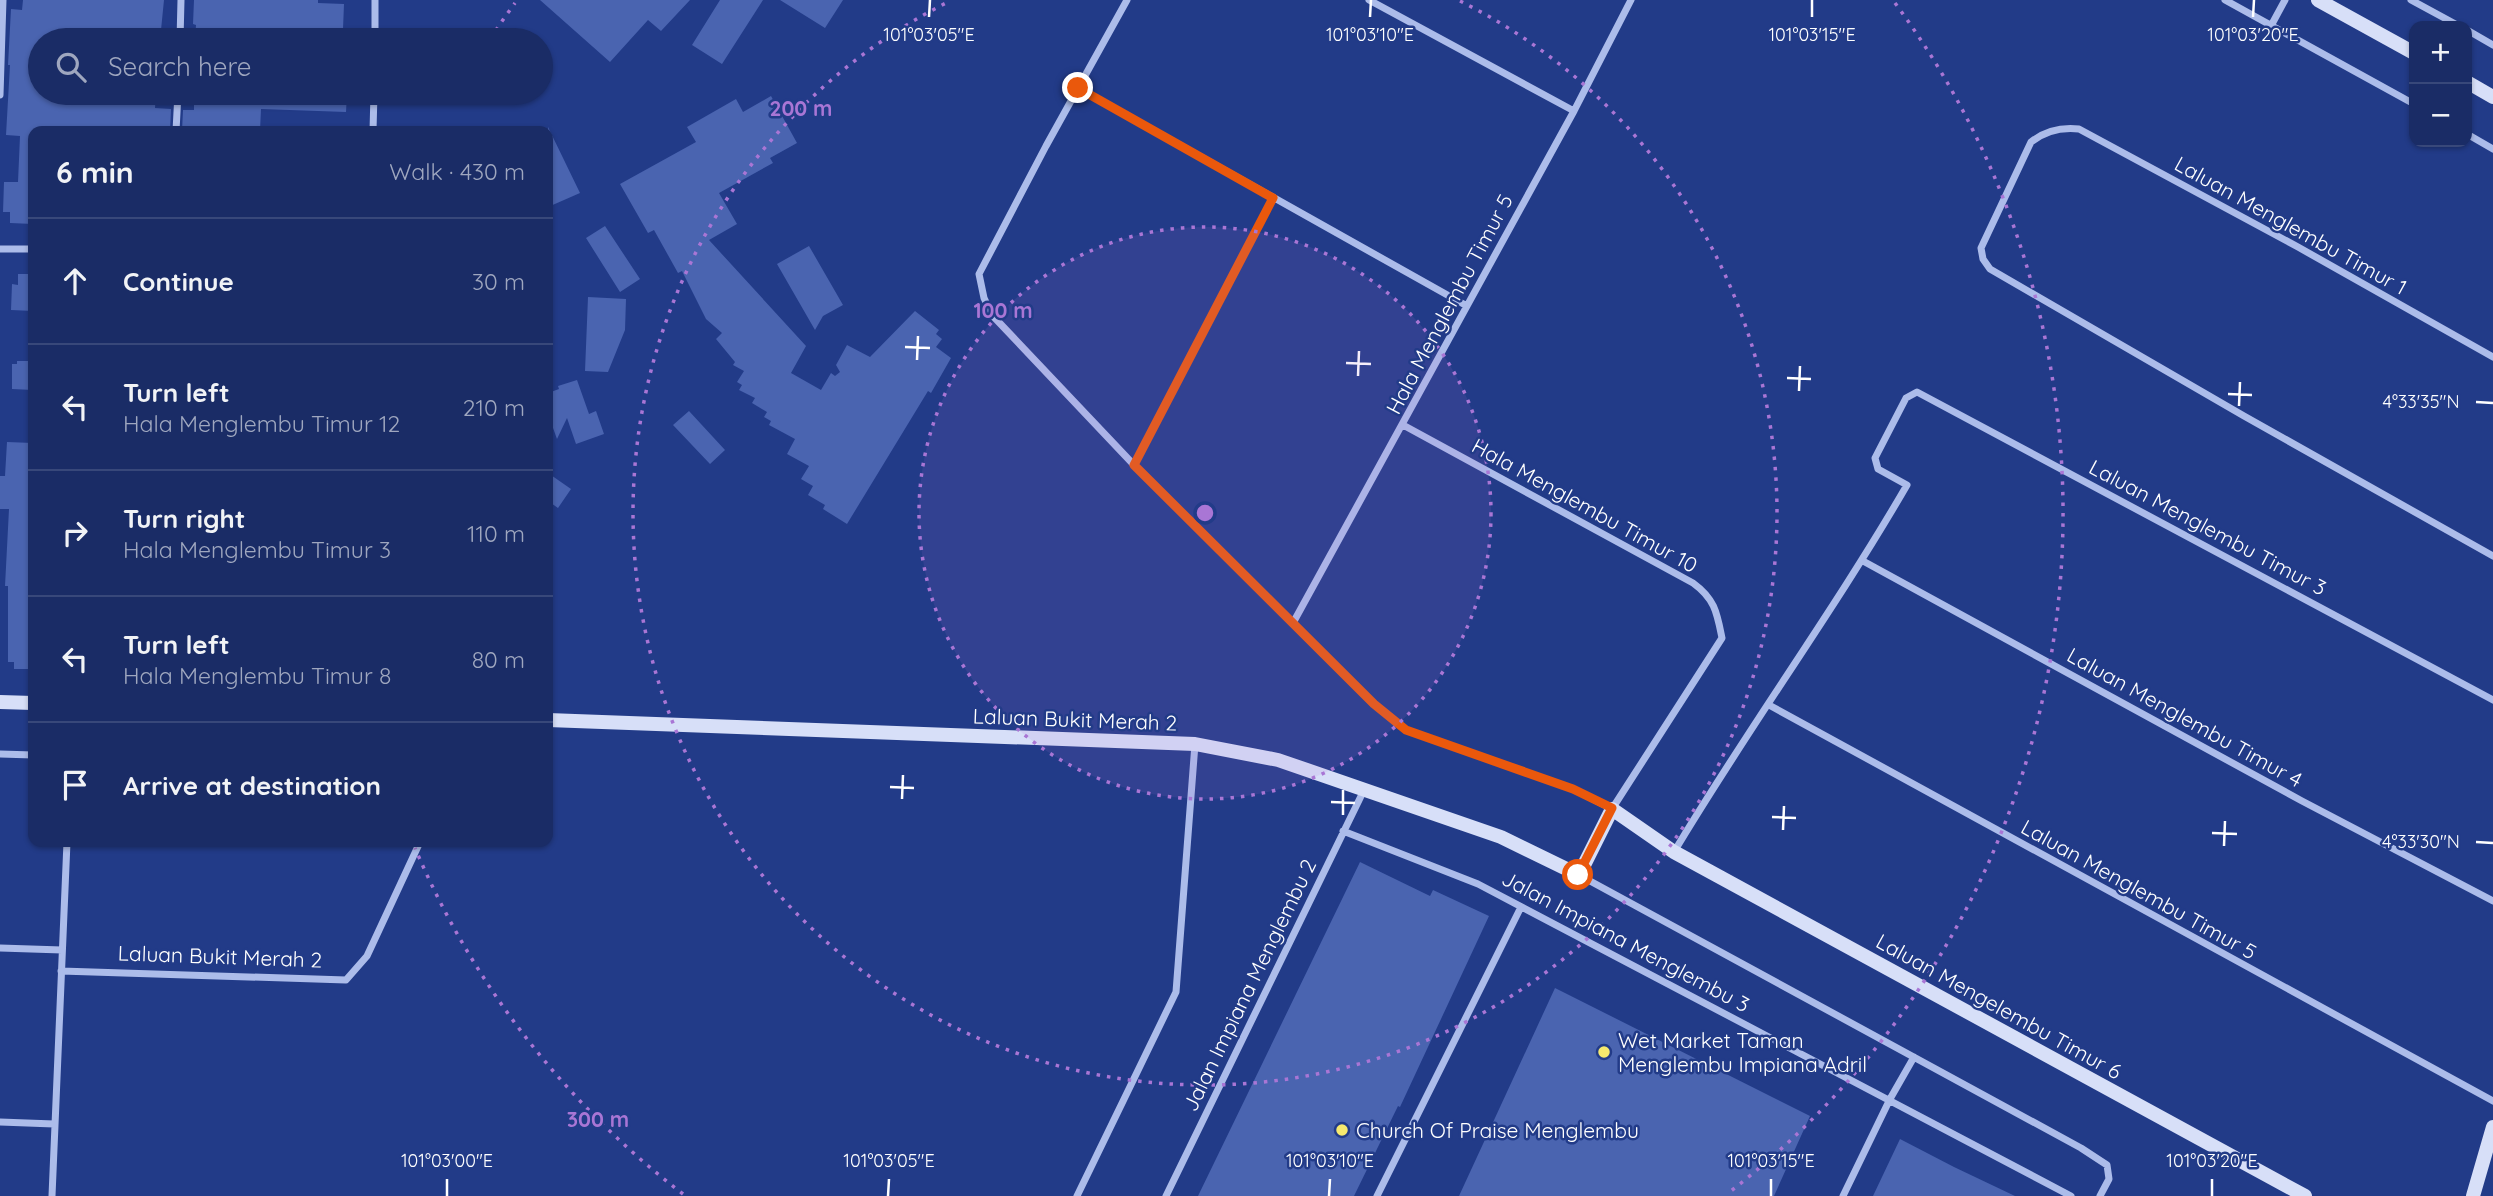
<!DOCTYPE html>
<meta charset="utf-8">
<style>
body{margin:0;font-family:Quicksand,sans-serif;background:#27386f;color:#f1f3f6}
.controls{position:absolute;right:21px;top:21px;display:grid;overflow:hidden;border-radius:14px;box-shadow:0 2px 5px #0004}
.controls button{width:63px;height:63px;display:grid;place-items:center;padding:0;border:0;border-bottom:2px solid #38487a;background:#1a2c66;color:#f1f3f6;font:35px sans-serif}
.stop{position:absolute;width:21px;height:21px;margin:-16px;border:5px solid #ea580c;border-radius:50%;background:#fff}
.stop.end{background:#ea580c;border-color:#fff;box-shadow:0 2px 7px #0008}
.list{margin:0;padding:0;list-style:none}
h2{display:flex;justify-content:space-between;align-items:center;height:91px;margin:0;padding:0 28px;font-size:30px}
h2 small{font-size:23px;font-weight:400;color:#9fa7bf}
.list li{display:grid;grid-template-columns:46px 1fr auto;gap:21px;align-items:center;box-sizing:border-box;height:126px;padding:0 28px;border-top:2px solid #38487a}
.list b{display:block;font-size:26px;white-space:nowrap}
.list p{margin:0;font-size:23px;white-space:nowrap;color:#9fa7bf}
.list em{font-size:23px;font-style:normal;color:#9fa7bf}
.icon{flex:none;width:38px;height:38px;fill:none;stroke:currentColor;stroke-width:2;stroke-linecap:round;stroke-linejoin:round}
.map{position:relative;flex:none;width:2493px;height:1196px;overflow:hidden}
.search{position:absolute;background:#1a2c66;box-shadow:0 2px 5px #0004;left:28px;top:28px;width:525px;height:77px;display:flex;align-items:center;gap:18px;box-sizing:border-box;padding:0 24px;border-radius:38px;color:#9fa7bf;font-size:26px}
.panel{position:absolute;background:#1a2c66;box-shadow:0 2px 5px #0004;left:28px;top:126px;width:525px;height:721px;border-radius:14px}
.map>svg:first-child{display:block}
.building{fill:#4a64b0}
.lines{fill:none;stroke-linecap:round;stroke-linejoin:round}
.street{stroke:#acbcea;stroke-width:7}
.secondary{stroke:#d7dff8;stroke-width:14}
.route{stroke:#ea580c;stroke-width:9}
.ticks{fill:none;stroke:#fff;stroke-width:2.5}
.ring{fill:none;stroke:#a976d5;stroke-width:3.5;stroke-dasharray:3.5 7}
.poi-dot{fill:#f6e96e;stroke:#223b88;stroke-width:2.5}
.labels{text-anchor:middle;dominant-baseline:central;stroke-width:5;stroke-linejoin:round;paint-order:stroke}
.street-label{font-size:21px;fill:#fff;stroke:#223b88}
.poi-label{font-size:21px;fill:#fff;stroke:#223b88;text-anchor:start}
.ticks-label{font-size:18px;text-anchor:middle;fill:#fff;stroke:#223b88;stroke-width:5;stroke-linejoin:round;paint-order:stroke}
.centre{fill:#a976d5;stroke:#223b88;stroke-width:3.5}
.ring-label{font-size:21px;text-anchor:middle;font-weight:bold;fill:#a976d5;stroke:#223b88;stroke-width:5;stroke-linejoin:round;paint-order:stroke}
</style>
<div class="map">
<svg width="2493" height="1196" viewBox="0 0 2493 1196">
<rect width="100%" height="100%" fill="#223b88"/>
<!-- building -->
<path class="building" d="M23,0H164L160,40H40V93H156L155,108L171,109L170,131H33V224L10,223V212H3L4,182H18L20,136L6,135L10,65H8L11,9L22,10Z
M194,0H318V3L344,4L343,29H340V40H195L196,25L193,24Z
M540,0H690L661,31L648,20L610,62Z
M720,0H763L722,64L692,45Z
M780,0H843L825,28Z
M194,93H347L346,112L261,109L260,131H182L183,110H194Z
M771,96L797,143L770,158L773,163L719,193L737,224L709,240L806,346L791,373L821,390L831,373L835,376L840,372L836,365L847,345L870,357L915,311L939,330L936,334L942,339L936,347L951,358L931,393L928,391L847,524L823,509L825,505L808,495L813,486L801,479L809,466L787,454L795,439L769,425L771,421L764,417L767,412L752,403L755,398L739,390L742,385L737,382L744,371L733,365L735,362L716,339L722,333L706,319L682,271L678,273L654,230L648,233L620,184L696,142L687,127L736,99L743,112Z
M548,127L580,193L548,207Z
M605,226L640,279L620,292L586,238Z
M809,246L843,305L823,316L815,330L777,264Z
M18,274H33V311L11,310L12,284L18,285Z
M588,297L626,299L625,330L608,372L585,371Z
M17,361H33V390L12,389V364H17Z
M577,380L589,414L596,411L604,434L576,444L567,418L557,439L548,414V393L559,389L558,386Z
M689,411L725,450L710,464L673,425Z
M7,442L33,443V669H14V662H8V586H5L9,509H0V476H5Z
M548,473L571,489L558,508L548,501Z
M1360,862L1430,896L1433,890L1489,916L1400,1107L1398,1106L1354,1196H1198Z
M1555,988L1810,1116L1774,1196H1459Z
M1900,1139L1954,1167L2015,1196H1873Z"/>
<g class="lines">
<!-- street -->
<path class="street" d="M1127,0L1046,146L979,274L984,298L992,315L1134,465L1374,704L1406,730L1573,789L1612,809L1722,638C1717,613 1715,599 1693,583L1403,425
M1369,0L1574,111
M2225,0L2414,104
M2411,0L2459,26
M2272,24L2285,0
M2467,30L2493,45
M180,40L181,0
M375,40V0
M1078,88L1467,306
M0,95L3,0
M176,131L178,93
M373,131L374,93
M2467,134L2493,149
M0,249H33
M2493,357L2298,247L2079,129C2061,127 2045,131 2031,142L1981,248L1983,259L1990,269L2244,416L2493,556
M1134,465L1273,198
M1863,561L2302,801L2493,901
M1293,623L1574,111L1631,0
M1769,705L2493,1101
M0,754L33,755
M1343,831L1478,884L2071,1196
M1674,852C1748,728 1834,611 1907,485L1878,469L1875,458L1906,398L1917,392L2493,700
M1579,875L2081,1148L2107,1165L2109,1179L2100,1196
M0,948L62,950
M61,971L346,980L367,956L420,842
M0,1122L54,1124
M52,1196L67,842
M1077,1196L1176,992L1195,744
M1166,1196L1364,790
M1377,1196L1521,907
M1843,1196L1890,1099L1914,1057"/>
<!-- secondary -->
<path class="secondary" d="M2318,0L2414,53
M2467,82L2493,97
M0,702L33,703
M548,720L1195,744L1278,760L1501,837L1579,875L1612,809L1674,852L2305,1196
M2473,1196L2493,1127"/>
</g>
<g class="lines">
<!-- route -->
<path class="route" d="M1078,88L1273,198L1134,465L1374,704L1406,730L1573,789L1612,808L1578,875"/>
</g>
<!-- ticks -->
<path class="ticks" d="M929,17L930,0M1370,17L1371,0M1812,17V0M2253,17L2254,0M905,347L930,348M917,360L918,336M1346,363L1371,364M1358,376L1359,351M1787,378L1811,379M1799,391L1800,366M2228,394L2252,395M2476,402L2493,403M2239,406L2240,382M890,787L914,788M902,799L903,775M1331,802L1355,803M1343,815V790M1772,817L1796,818M1783,830L1784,806M2212,833L2237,834M2476,842L2493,843M2224,846L2225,821M447,1196V1179M888,1196L889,1179M1329,1196L1330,1179M1771,1196V1179M2212,1196V1179"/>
<!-- distance rings -->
<circle cx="1205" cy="513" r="286" fill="#a976d5" fill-opacity=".12"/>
<g class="ring">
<circle cx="1205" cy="513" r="286"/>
<path d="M1460 1A572 572 0 1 1 950 1"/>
<path d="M683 1194A858 858 0 0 1 415 848M490 39A858 858 0 0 1 515 3M1895 3A858 858 0 0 1 1727 1194"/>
</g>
<!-- markers -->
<g class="poi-dot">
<circle cx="1604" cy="1052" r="7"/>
<circle cx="1342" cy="1130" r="7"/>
</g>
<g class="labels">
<!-- street labels -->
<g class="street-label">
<text transform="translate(2291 225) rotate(29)">Laluan Menglembu Timur 1</text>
<text transform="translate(1449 304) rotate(-62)">Hala Menglembu Timur 5</text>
<text transform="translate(1585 505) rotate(29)">Hala Menglembu Timur 10</text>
<text transform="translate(2208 527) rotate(28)">Laluan Menglembu Timur 3</text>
<text transform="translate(2185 717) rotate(29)">Laluan Menglembu Timur 4</text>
<text transform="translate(1075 719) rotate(2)">Laluan Bukit Merah 2</text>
<text transform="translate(2139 889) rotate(29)">Laluan Menglembu Timur 5</text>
<text transform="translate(1626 941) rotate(28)">Jalan Impiana Menglembu 3</text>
<text transform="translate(220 956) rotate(2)">Laluan Bukit Merah 2</text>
<text transform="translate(1249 985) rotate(-64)">Jalan Impiana Menglembu 2</text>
<text transform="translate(1999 1006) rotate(29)">Laluan Mengelembu Timur 6</text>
</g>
<!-- poi labels -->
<g class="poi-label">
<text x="1618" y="1040">Wet Market Taman<tspan x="1618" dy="24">Menglembu Impiana Adril</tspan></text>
<text x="1356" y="1130">Church Of Praise Menglembu</text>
</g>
</g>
<g class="ticks-label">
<text x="929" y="41">101°03'05"E</text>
<text x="1370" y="41">101°03'10"E</text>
<text x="1812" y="41">101°03'15"E</text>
<text x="2253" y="41">101°03'20"E</text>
<text x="2421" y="408">4°33'35"N</text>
<text x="2421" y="848">4°33'30"N</text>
<text x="447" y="1167">101°03'00"E</text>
<text x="889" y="1167">101°03'05"E</text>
<text x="1330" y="1167">101°03'10"E</text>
<text x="1771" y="1167">101°03'15"E</text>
<text x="2212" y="1167">101°03'20"E</text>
</g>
<circle cx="1205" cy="513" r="10" class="centre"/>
<g class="ring-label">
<text x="801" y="116">200 m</text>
<text x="1003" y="318">100 m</text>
<text x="598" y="1127">300 m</text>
</g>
</svg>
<div class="controls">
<button>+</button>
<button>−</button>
</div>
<div class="stop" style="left:1578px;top:875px"></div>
<div class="stop end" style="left:1078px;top:88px"></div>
<div class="search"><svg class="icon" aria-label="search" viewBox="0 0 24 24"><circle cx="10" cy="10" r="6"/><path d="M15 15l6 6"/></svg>Search here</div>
<section class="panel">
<h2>6 min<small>Walk · 430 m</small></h2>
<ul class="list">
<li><svg class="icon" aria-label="ahead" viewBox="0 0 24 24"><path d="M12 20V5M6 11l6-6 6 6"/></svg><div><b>Continue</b></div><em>30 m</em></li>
<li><svg class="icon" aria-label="left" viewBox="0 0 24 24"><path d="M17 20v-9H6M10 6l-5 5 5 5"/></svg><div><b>Turn left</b><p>Hala Menglembu Timur 12</p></div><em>210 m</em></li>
<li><svg class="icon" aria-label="right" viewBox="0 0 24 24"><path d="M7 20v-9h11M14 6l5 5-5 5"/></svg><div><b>Turn right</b><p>Hala Menglembu Timur 3</p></div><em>110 m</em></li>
<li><svg class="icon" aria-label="left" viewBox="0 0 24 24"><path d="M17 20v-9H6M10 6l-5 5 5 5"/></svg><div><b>Turn left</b><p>Hala Menglembu Timur 8</p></div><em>80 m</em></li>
<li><svg class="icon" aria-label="arrive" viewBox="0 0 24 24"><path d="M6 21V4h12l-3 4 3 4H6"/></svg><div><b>Arrive at destination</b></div></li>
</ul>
</section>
</div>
